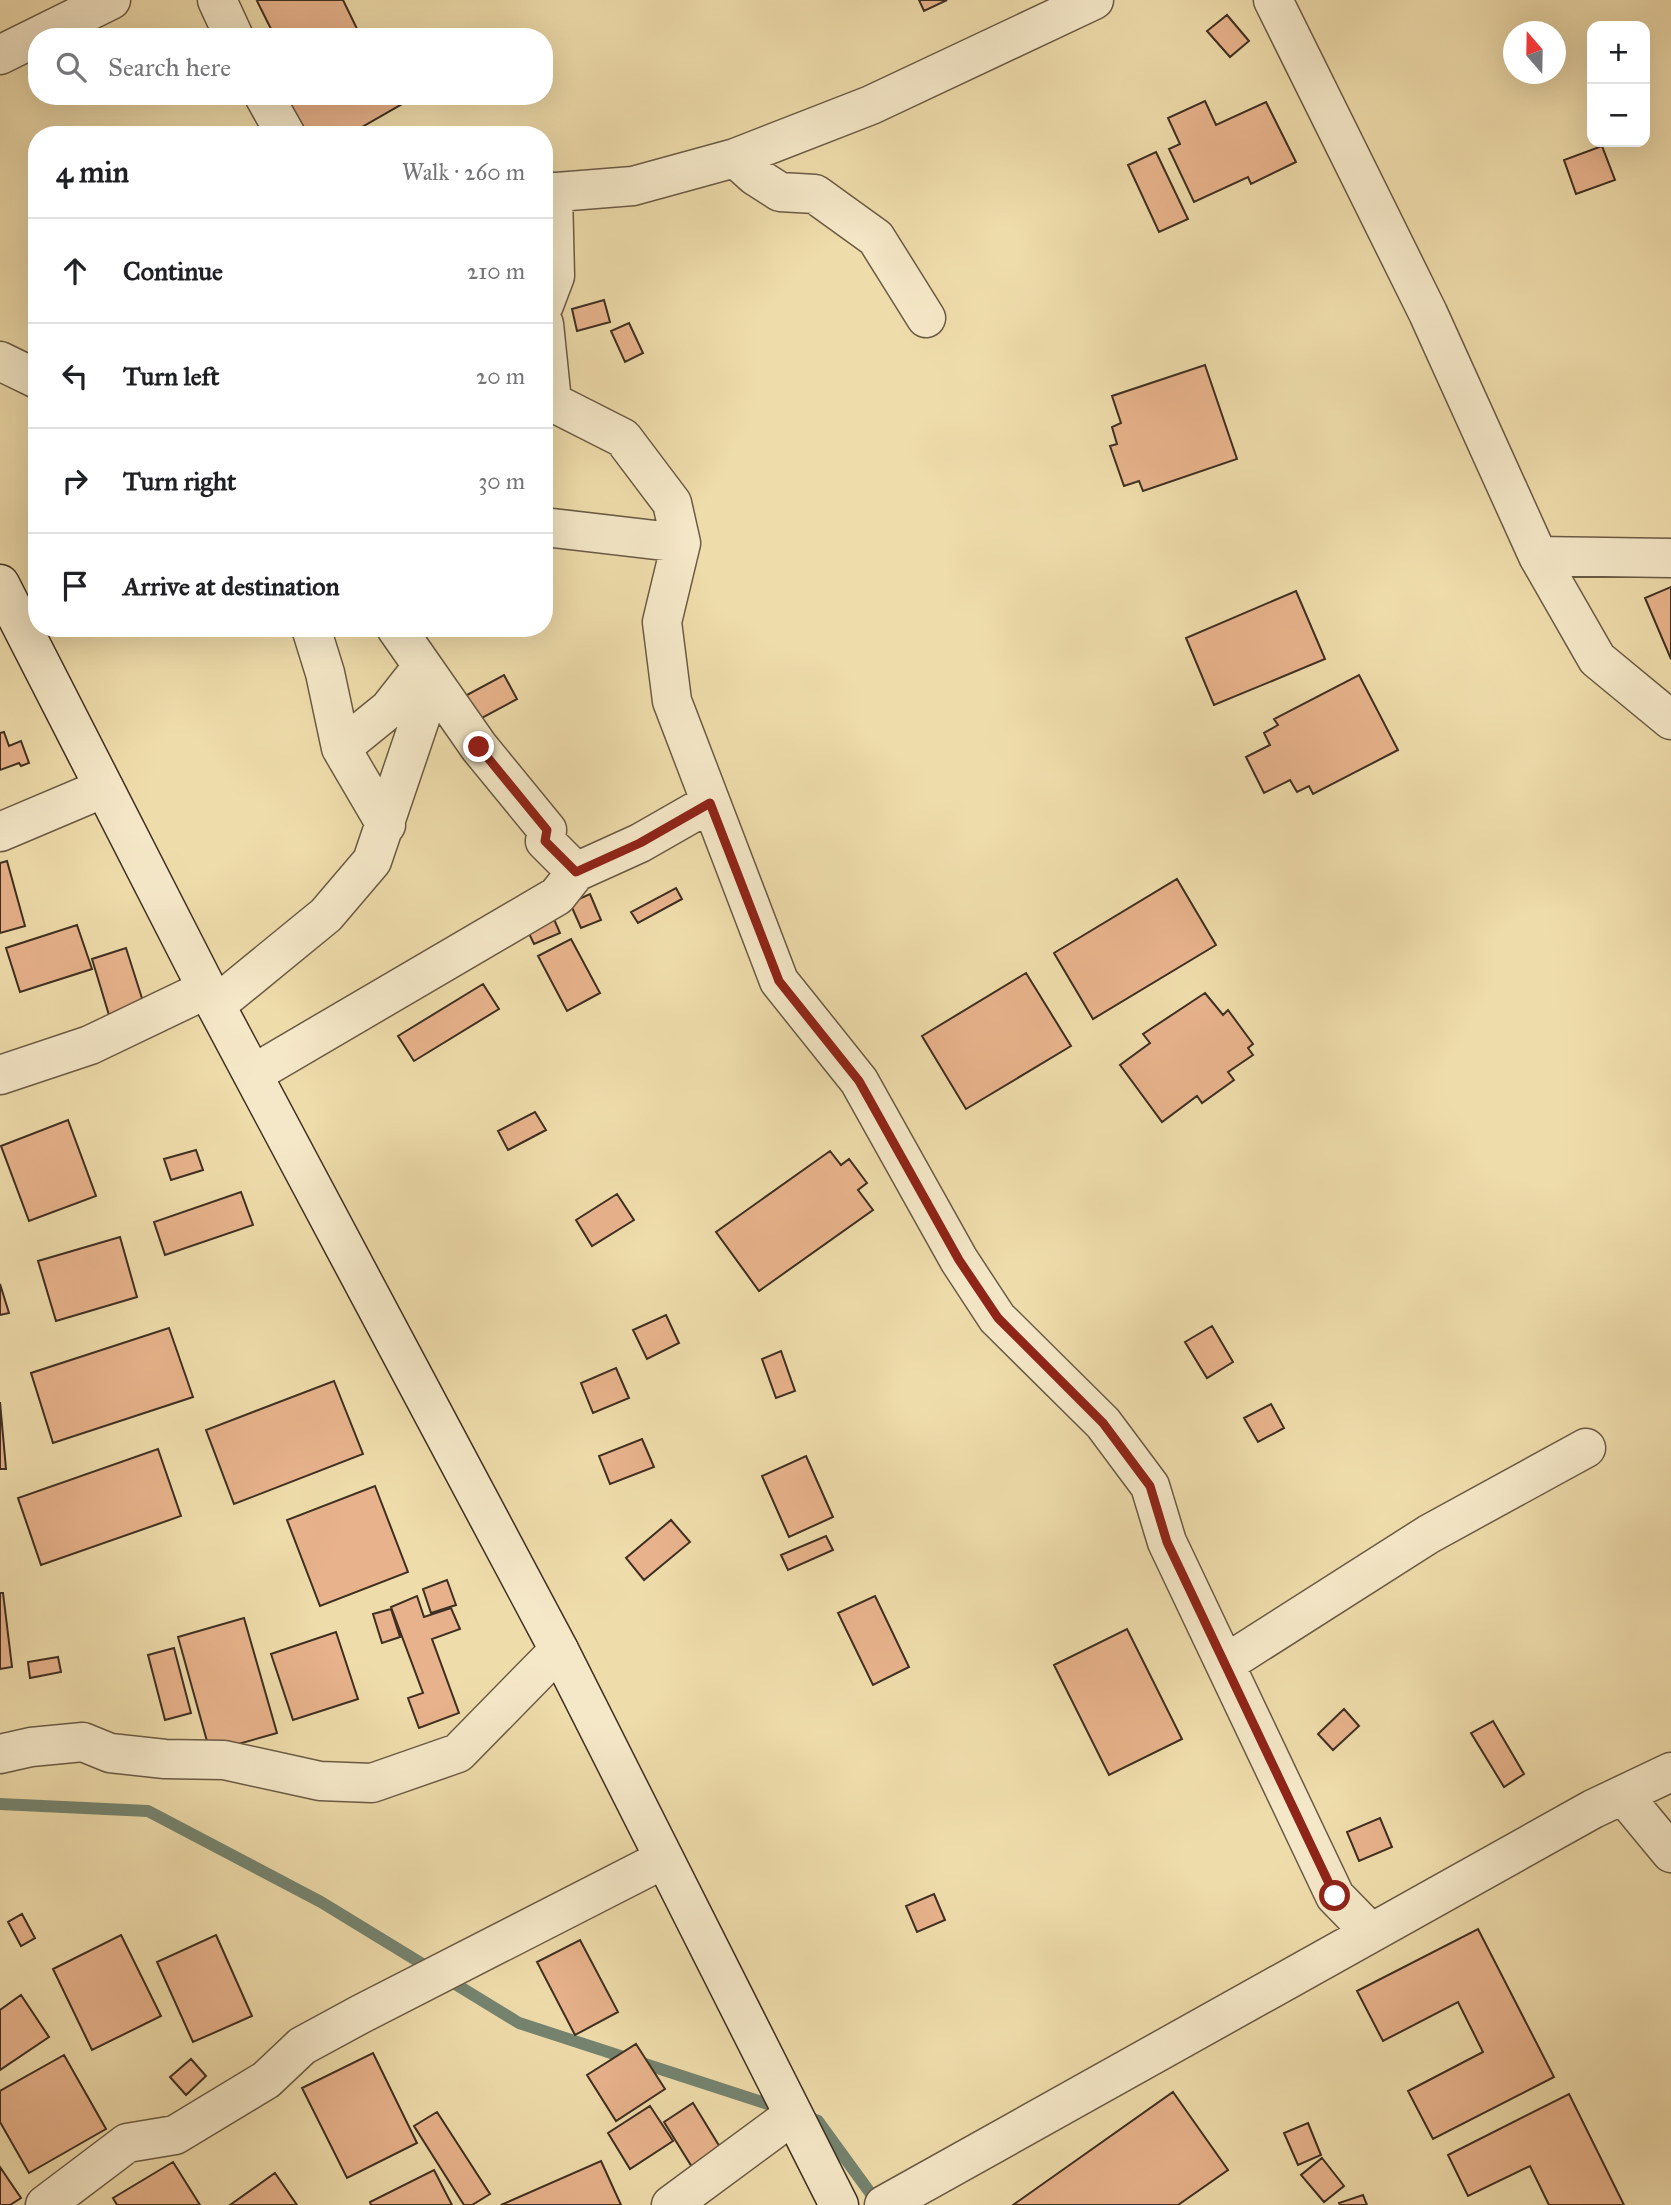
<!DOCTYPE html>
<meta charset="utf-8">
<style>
body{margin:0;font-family:"IM FELL Great Primer",serif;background:#f2f2f2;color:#202124}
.controls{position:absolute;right:21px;top:21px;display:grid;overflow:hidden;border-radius:14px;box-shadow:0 7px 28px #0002}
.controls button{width:63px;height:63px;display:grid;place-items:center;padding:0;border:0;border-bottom:2px solid #e0e0e0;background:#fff;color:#202124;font:35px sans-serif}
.compass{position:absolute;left:1503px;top:21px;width:63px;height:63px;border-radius:50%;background:#fff;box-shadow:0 7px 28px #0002;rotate:340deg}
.stop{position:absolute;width:21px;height:21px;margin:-16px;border:5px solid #8f2418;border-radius:50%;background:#fff}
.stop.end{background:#8f2418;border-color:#fff;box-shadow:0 2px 7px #0008}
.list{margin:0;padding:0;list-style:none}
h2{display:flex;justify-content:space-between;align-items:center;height:91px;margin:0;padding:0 28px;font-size:30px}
h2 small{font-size:23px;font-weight:400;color:#757577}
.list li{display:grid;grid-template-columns:46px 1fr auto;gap:21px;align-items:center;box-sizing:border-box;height:105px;padding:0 28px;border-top:2px solid #e0e0e0}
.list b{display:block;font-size:26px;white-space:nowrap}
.list em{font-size:23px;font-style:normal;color:#757577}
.icon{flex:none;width:38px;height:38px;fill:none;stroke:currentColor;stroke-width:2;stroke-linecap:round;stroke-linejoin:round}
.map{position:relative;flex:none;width:1671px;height:2205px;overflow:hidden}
.search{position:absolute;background:#fff;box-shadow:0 7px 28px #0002;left:28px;top:28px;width:525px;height:77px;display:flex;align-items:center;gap:18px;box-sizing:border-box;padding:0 24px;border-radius:28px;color:#757577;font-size:26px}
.panel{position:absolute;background:#fff;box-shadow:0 7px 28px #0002;left:28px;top:126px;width:525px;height:511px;border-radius:28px}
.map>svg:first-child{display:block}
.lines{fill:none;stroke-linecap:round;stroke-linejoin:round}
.stream{stroke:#758470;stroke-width:12}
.building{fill:#e8b38c;stroke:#3e2f21;stroke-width:2}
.street-casing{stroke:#6a5a44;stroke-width:41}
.secondary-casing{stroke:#3e2f21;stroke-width:41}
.street{stroke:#f5e8c8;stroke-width:38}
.secondary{stroke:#f5e8c8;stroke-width:38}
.route{stroke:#8f2418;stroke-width:9}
</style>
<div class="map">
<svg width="1671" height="2205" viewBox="0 0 1671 2205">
<rect width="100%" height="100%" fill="#efdcab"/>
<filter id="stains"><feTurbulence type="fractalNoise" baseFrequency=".00286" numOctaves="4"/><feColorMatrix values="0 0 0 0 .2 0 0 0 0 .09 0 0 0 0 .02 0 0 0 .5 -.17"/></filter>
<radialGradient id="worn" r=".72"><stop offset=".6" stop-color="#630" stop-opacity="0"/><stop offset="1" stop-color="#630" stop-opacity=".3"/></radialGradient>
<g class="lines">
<!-- stream -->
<path class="stream" d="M0,1804L148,1811L321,1902L519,2023L780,2108
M804,2116L818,2121L879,2205"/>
</g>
<!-- building -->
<path class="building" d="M259,0H343L361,37H275L257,1Z
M919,0H947L924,11Z
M1227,15L1249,41L1230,57L1207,31Z
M297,96H407L409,100L348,135H303L284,103Z
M1205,101L1216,125L1266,102L1296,162L1251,184L1248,177L1194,202L1169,149L1180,144L1168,118Z
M1602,146L1615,180L1576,194L1564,160Z
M1156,152L1188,219L1159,232L1128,165Z
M604,300L610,322L577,331L572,309Z
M629,323L643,353L625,362L611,331Z
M1205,365L1237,459L1143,491L1139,481L1124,486L1110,446L1117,444L1112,427L1121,423L1112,396Z
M1671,587V659L1645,598Z
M1296,591L1325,659L1214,705L1186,638Z
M504,675L517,699L465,727L452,703Z
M1359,675L1398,750L1313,794L1309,786L1297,792L1290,780L1264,793L1246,757L1270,745L1264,733L1278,725L1274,719Z
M4,732L9,746L21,741L29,763L21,766L19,763L0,770V733Z
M7,861L25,926L0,933V863Z
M1177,879L1216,945L1093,1019L1054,953Z
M676,888L682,899L638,923L631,912Z
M590,894L601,920L581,928L570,903Z
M550,910L560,933L534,944L523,921Z
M77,925L92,969L20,992L6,948Z
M571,939L600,993L567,1011L538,956Z
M126,948L147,1014L112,1025L92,959Z
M1026,973L1071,1046L966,1109L922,1036Z
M483,984L499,1009L414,1061L398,1036Z
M1205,993L1223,1015L1228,1010L1253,1044L1248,1048L1253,1055L1228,1072L1234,1080L1202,1103L1197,1096L1162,1122L1120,1065L1150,1043L1143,1034Z
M535,1112L546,1130L508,1150L498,1131Z
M68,1120L96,1196L29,1221L1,1146Z
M196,1150L203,1170L171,1180L164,1159Z
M830,1151L841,1165L849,1159L867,1183L858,1190L873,1210L759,1291L716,1232Z
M241,1192L253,1225L165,1255L154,1222Z
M617,1194L634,1220L592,1246L576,1220Z
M120,1237L137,1297L56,1321L38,1261Z
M0,1284L9,1313L0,1315Z
M666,1315L679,1343L647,1359L633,1330Z
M1212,1326L1233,1362L1207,1378L1185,1342Z
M169,1328L193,1397L53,1443L31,1373Z
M781,1351L795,1391L776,1398L762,1359Z
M616,1368L629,1398L593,1413L581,1383Z
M334,1381L363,1454L234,1504L206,1430Z
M0,1402L6,1469H0Z
M1271,1404L1284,1428L1258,1442L1244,1418Z
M642,1439L654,1467L610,1484L599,1456Z
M158,1449L181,1516L41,1565L18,1498Z
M806,1456L833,1517L789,1537L762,1476Z
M375,1486L408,1572L320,1606L287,1520Z
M671,1520L690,1542L644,1580L626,1558Z
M826,1536L833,1550L788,1570L781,1555Z
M447,1580L456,1605L431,1613L423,1589Z
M0,1593H3L12,1667L0,1669Z
M417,1596L424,1617L451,1608L460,1629L432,1639L459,1713L419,1728L408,1698L423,1693L391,1607Z
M875,1596L909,1667L873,1685L838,1613Z
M391,1609L400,1637L382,1643L373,1614Z
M244,1618L277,1733L210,1752L178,1637Z
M1127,1629L1182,1739L1109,1775L1054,1665Z
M336,1632L358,1699L293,1720L271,1654Z
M174,1648L191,1713L165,1720L148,1655Z
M58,1657L61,1672L30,1678L28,1662Z
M1344,1709L1359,1726L1333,1750L1318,1734Z
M1493,1721L1524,1774L1504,1787L1471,1733Z
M1380,1818L1392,1847L1359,1861L1347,1832Z
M934,1894L945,1920L917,1932L906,1906Z
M22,1914L35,1938L21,1946L8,1922Z
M1478,1929L1554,2077L1433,2139L1408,2091L1483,2052L1458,2002L1383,2041L1357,1991Z
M121,1935L161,2016L92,2050L53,1969Z
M216,1935L252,2016L193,2042L157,1962Z
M580,1940L618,2012L575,2035L537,1962Z
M21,1995L49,2037L0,2070V2010Z
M636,2044L665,2089L616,2121L587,2075Z
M373,2053L417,2143L347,2178L302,2088Z
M64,2055L106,2129L29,2173L0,2122V2091Z
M191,2059L206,2076L186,2095L170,2077Z
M1173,2092L1228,2170L1178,2205H1013Z
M1569,2094L1624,2205H1549L1530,2166L1468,2196L1448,2155Z
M693,2103L726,2157L697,2175L664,2122Z
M650,2106L673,2141L630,2169L608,2133Z
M437,2112L490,2194L472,2205H464L414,2126Z
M1308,2123L1321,2155L1298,2165L1284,2133Z
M1322,2158L1344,2186L1324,2202L1301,2175Z
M601,2161L621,2205H501Z
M173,2162L200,2205H117L113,2198Z
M0,2167L21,2198L10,2205H0Z
M434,2170L452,2205H371L370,2202Z
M275,2173L297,2205H230Z
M1363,2195L1367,2205H1340L1339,2203Z"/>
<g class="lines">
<!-- street casing -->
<g class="street-casing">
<path id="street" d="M217,0L234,37
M1273,0L1428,313L1538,556L1597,659L1671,720
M0,55L111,0
M264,96L286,135
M735,158L755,176L780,192L815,194L876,238L926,318
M544,193L633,186L735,158L871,105L1094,0
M544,305L555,276L553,192
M544,324L552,402
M0,361L37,379
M544,406L552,402L623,438L672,503L681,543L662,622L672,701L779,981L859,1081L959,1260L997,1318L1103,1423L1150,1486L1167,1542L1335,1896L1371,1933
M544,527L681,543
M1538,556L1671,558
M311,628L325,673L341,748L386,825
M396,628L479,747L547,830L545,841L576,872
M341,748L389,709L422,667
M0,832L104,788
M216,1005L326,915L372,861L433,681
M253,1074L557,896L576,872L640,843L710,803
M0,1075L90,1045L207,989
M1225,1664L1429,1534L1586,1448
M0,1754L31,1747L83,1742L110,1753L165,1759L224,1760L320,1781L372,1783L458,1753L559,1650
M1623,1795L1671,1853
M45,2205L127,2143L175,2135L266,2080L302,2046L361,2014L664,1859
M671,2205L793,2115
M884,2205L1593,1809L1671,1772"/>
</g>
<!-- secondary casing -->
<g class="secondary-casing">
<path id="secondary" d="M0,584L207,989L559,1650L839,2205"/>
</g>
<!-- street -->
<use href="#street" class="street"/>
<!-- secondary -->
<use href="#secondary" class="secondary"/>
</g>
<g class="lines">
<!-- route -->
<path class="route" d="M479,747L547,830L545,841L576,872L640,843L710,803L779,981L859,1081L959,1260L998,1318L1103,1423L1150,1486L1167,1542L1335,1896"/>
</g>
<rect width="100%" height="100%" filter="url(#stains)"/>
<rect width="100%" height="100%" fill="url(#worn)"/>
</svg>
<div class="controls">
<button>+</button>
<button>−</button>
</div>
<svg class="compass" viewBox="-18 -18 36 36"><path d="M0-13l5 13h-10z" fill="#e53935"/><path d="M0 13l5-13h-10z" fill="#757577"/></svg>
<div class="stop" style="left:1335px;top:1896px"></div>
<div class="stop end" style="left:479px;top:747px"></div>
<div class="search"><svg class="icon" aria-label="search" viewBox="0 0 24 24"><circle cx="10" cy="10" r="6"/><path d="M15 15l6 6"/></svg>Search here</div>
<section class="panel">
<h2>4 min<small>Walk · 260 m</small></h2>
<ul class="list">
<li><svg class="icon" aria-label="ahead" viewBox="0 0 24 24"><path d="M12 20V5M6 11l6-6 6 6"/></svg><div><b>Continue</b></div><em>210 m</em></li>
<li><svg class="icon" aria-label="left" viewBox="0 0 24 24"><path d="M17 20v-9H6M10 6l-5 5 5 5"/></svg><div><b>Turn left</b></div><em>20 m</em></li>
<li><svg class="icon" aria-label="right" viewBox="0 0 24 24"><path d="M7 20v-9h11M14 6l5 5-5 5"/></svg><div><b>Turn right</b></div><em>30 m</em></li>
<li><svg class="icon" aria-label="arrive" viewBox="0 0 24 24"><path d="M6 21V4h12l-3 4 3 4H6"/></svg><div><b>Arrive at destination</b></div></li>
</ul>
</section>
</div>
